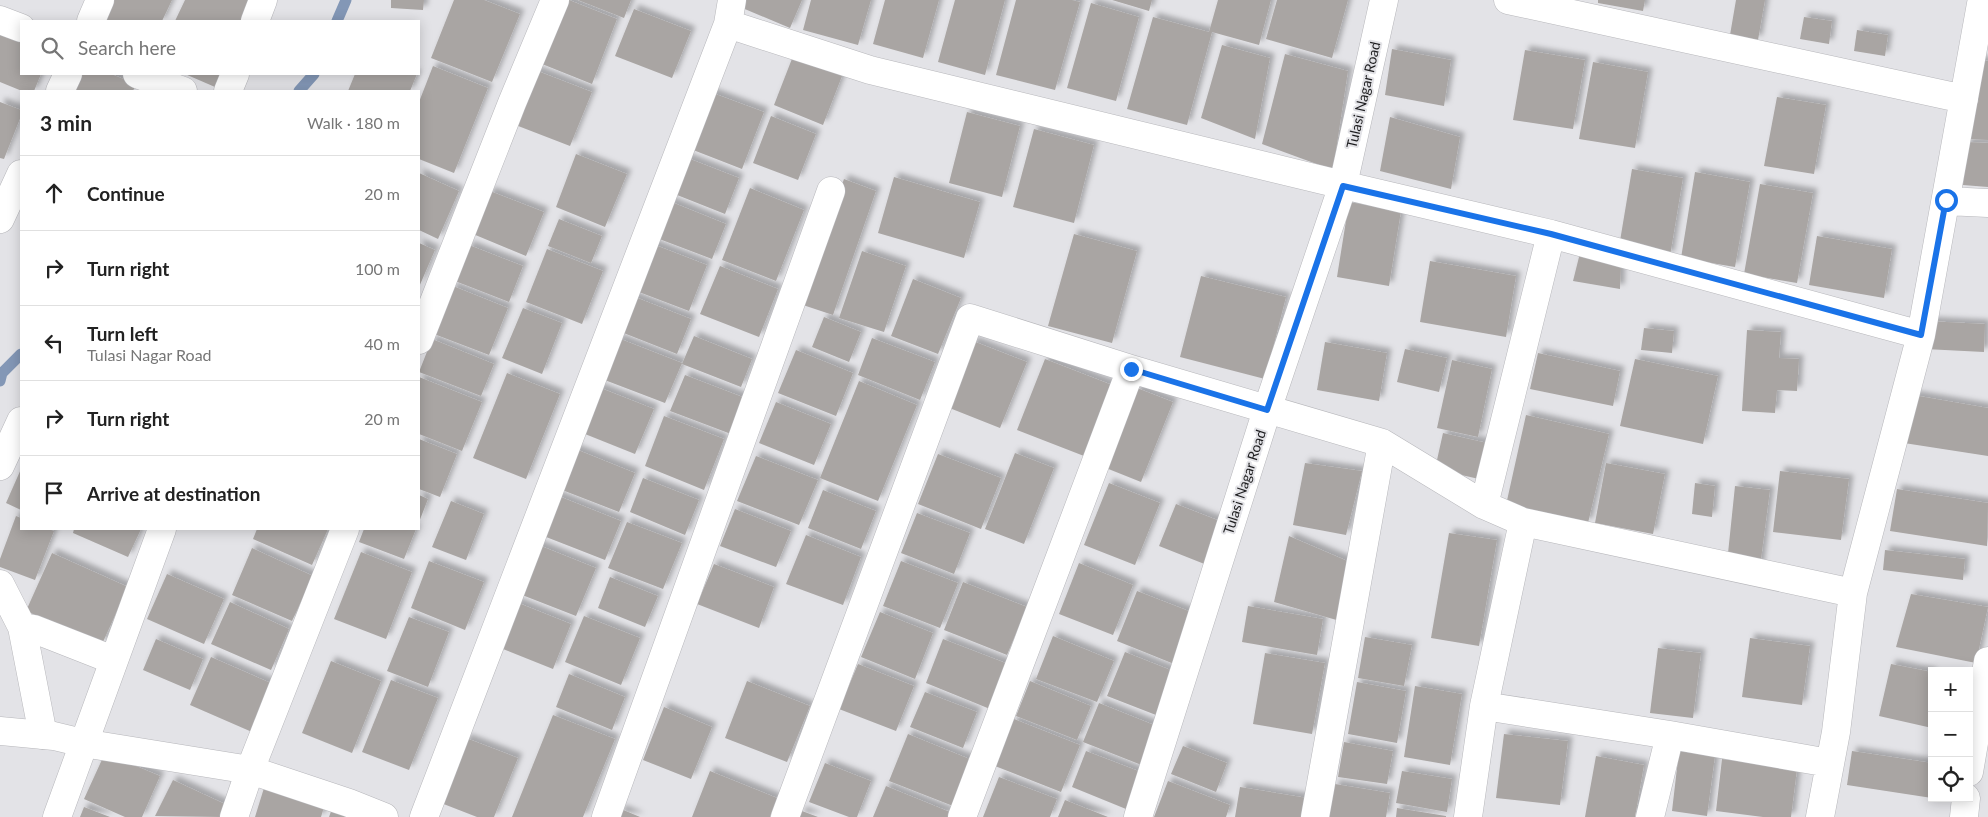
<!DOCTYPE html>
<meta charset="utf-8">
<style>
body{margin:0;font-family:Lato,sans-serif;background:#f6f6f6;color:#222}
.controls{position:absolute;right:15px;bottom:15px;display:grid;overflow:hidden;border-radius:0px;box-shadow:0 2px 12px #0003}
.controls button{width:45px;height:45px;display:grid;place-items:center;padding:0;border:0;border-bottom:1px solid #e0e0e0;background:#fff;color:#222;font:25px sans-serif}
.stop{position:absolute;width:15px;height:15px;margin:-11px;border:4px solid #1a73e8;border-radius:50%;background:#fff}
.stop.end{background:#1a73e8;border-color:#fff;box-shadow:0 1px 5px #0008}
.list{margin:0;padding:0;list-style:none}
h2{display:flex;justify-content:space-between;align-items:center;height:65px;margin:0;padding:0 20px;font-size:21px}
h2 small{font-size:16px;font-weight:400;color:#767676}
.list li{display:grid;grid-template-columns:32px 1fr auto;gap:15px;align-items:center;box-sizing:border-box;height:75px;padding:0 20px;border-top:1px solid #e0e0e0}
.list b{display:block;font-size:19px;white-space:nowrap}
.list p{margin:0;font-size:16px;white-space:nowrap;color:#767676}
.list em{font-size:16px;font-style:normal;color:#767676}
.icon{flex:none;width:28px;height:28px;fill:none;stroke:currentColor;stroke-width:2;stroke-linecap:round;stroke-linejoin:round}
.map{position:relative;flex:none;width:1988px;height:817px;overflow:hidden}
.search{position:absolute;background:#fff;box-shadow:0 2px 12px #0003;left:20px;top:20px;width:400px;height:55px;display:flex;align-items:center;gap:12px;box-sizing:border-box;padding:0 18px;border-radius:0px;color:#767676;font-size:19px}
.panel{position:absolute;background:#fff;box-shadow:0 2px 12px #0003;left:20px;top:90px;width:400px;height:440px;border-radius:0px}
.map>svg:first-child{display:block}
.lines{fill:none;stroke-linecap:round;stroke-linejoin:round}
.stream{stroke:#8397b6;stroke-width:11}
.building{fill:#a9a5a3;filter:url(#shadow)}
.street-casing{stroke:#b7b7bb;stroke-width:29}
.secondary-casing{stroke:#b7b7bb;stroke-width:29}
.street{stroke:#fff;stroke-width:28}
.secondary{stroke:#fff;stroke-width:28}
.route{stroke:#1a73e8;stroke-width:6}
.labels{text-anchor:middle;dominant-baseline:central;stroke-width:4;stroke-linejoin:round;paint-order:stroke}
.street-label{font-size:14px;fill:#1d1d1f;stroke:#e3e3e7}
</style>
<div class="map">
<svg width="1988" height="817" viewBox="0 0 1988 817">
<defs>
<filter id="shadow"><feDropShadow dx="4.5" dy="-4.5" stdDeviation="2.5" flood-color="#0004"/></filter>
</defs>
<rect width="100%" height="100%" fill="#e3e3e7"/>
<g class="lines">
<!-- stream -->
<path class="stream" d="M337,21L346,0
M299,91L314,74
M0,381L2,373L21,354"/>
</g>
<!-- building -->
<path class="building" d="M114,0H172L162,21H104Z
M185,0H250L245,21H175Z
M391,0H424L423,10L391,8Z
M454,0H484L520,14L492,82L431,58Z
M562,0H569L617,19L592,84L537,62Z
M578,0H631L624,18Z
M743,0H802L790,28L740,7Z
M811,0H871L858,45L803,30Z
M885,0H939L923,58L873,44Z
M955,0H1005L985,75L938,62Z
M1016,0H1072L1080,2L1055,90L996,75Z
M1112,0H1152L1149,11Z
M1218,0H1271L1259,45L1212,32L1187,125L1127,109L1153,17L1209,32Z
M1277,0H1348L1332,58L1266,39Z
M1598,0H1645L1643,11L1598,3Z
M1736,0H1765L1758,40L1730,35Z
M1091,3L1139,17L1116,101L1067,88Z
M634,9L691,31L672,78L615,56Z
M1804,17L1832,21L1829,44L1800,39Z
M0,29L21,37V74H41L34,91H22L0,82Z
M1857,30L1888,35L1885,56L1854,51Z
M1222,45L1270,58L1255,139L1201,118Z
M1392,49L1451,60L1444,106L1385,95Z
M1525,50L1585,60L1573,129L1513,120Z
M795,51L844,71L823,125L774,105Z
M1285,54L1348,71L1333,170L1262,144Z
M1973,60L1988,61V140L1967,139Z
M1593,62L1648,72L1635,148L1579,139Z
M433,66L488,88L454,173L419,159V102Z
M535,70L592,92L570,146L513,124Z
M79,74H111L136,84L133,91H72Z
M185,74H221L215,87Z
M355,74H417L410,91H348Z
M710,92L764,112L742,169L688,148Z
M1777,97L1826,105L1814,174L1764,166Z
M0,102L21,110V116L4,159L0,158Z
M967,112L1020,126L1002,197L949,183Z
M771,116L816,134L798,180L753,163Z
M1390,117L1460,137L1451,189L1380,171Z
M1034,129L1094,145L1074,223L1013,207Z
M1966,142L1988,143V187L1963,185Z
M576,154L627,174L605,227L556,207Z
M685,157L739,178L725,214L672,193Z
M1632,169L1683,178L1670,256L1619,247Z
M1695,172L1750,182L1735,267L1681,258Z
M419,173L459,191L438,239L419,230Z
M894,177L980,202L964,258L878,233Z
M844,179L876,191L833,315L800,304Z
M1760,184L1813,193L1797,283L1744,274Z
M750,188L804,210L776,281L722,260Z
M490,191L544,212L526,256L473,234Z
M669,201L726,224L712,259L654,237Z
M1349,202L1401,211L1389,286L1337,277Z
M559,219L602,236L591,263L548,246Z
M1074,234L1137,251L1112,343L1048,326Z
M1817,236L1892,249L1884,298L1809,285Z
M419,243L435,250L419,287Z
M650,243L707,265L689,311L631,289Z
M469,245L523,266L509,302L455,281Z
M547,249L603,271L582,324L526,302Z
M862,251L906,266L884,332L839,318Z
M1580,253L1621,265L1620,289L1573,281Z
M1430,261L1516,276L1506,337L1420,322Z
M720,266L778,289L759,337L700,314Z
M1201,276L1286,297L1265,379L1180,357Z
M913,279L961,298L938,354L891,336Z
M453,286L508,308L489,355L434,334Z
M630,295L691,319L677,354L616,330Z
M523,308L562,323L542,374L502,358Z
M824,317L861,332L849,362L812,347Z
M1926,321L1985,324L1984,352L1925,349Z
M1644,328L1674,331L1672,353L1641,350Z
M1747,330L1781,332L1779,358L1799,359L1797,391L1777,390L1775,413L1742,411Z
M694,336L752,359L741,387L682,364Z
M618,338L682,363L665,403L602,379Z
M872,338L935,362L920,400L858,375Z
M432,339L494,364L481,396L419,372Z
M973,341L1027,362L1000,428L947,407Z
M1325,342L1387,353L1379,401L1317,390Z
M1405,349L1447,358L1439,392L1397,382Z
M796,350L853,373L836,416L778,393Z
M1538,353L1620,371L1613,406L1530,389Z
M1045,359L1112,385L1084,456L1017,430Z
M1635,359L1718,376L1703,444L1620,426Z
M1452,360L1492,369L1478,437L1437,428Z
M507,373L560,394L526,479L473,458Z
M685,375L745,398L731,434L670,411Z
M419,377L482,402L462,451L419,434Z
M859,381L917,405L878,501L820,478Z
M598,387L654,409L635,454L580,432Z
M1137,388L1173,402L1141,482L1106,468Z
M1913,395L1988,408V456L1904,443Z
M776,402L831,424L814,465L759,443Z
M1526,415L1609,434L1588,523L1506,505Z
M664,416L724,439L704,490L645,466Z
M1443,433L1487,443L1479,479L1435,469Z
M419,439L457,454L440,497L419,489Z
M573,448L635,473L619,512L557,488Z
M1015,453L1054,468L1024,544L985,529Z
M938,454L1001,478L981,529L918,504Z
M756,456L818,480L799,525L737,501Z
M1305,463L1362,471L1346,535L1293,525Z
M1606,463L1665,474L1653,534L1595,523Z
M21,469V510L6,503Z
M1780,471L1849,479L1841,540L1773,532Z
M643,478L699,500L685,535L630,512Z
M1109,483L1160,503L1135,565L1084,545Z
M1695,483L1715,486L1712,517L1692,514Z
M1735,486L1770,490L1760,567L1727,563Z
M1897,489L1988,503L1987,546L1890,531Z
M823,490L876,511L861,549L808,528Z
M419,495L428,499L419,522Z
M556,495L621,521L605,560L541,535Z
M451,501L484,514L466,560L432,547Z
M1176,504L1230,525L1212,567L1159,546Z
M735,509L791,531L776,567L720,546Z
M917,513L970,533L954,574L901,553Z
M16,516L21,518V529H48L54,531L35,580L0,567V559Z
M627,522L682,543L663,589L608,568Z
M74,529H141L128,557L73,533Z
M257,529H328L312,565L253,539Z
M364,529H416L404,559L359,542Z
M1449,533L1497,540L1479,646L1431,638Z
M806,535L861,557L843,605L786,584Z
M1289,536L1352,563L1340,621L1274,602Z
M536,544L596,568L576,616L517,593Z
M252,548L313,576L292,621L232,595Z
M1885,550L1965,559L1963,580L1883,570Z
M361,552L412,572L386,639L334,619Z
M52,553L128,587L102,644L26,611Z
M429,561L484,582L465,630L411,608Z
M901,561L958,583L940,628L883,606Z
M1079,563L1133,585L1113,635L1059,614Z
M714,564L774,587L759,628L697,604Z
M167,574L224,599L204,644L147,619Z
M610,577L658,596L645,627L598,608Z
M963,582L1027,607L1007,655L944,630Z
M1137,591L1199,615L1179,666L1117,641Z
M1911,594L1988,607L1976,663L1896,647Z
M230,602L289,629L271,670L211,644Z
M516,602L571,624L553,669L498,647Z
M1248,606L1323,619L1317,655L1242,642Z
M880,612L933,633L915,679L861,657Z
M584,616L640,638L621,685L565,662Z
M409,617L449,632L428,687L387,671Z
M1053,636L1114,661L1097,702L1036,679Z
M1365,637L1412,645L1404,686L1358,678Z
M1750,638L1810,646L1802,705L1742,697Z
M156,639L203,659L190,690L143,670Z
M943,639L1008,664L990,709L926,683Z
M1658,648L1701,653L1693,718L1650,713Z
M1125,652L1173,671L1156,715L1107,696Z
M1265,653L1325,663L1312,734L1253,724Z
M211,657L273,684L252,732L190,705Z
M331,661L381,681L352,753L302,733Z
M858,664L914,686L896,731L839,709Z
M1891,664L1932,672V728L1879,716Z
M569,674L625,697L612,730L556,707Z
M391,680L438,698L409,770L362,752Z
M747,681L810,706L787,762L725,738Z
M1030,681L1091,706L1077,740L1016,716Z
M1357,682L1406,691L1397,743L1348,734Z
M1415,686L1462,694L1450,765L1404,757Z
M925,692L977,712L963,748L910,727Z
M1099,703L1159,727L1144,766L1083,742Z
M664,707L712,727L691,779L643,760Z
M553,715L615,739L583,817H512Z
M1014,719L1080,745L1061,792L995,766Z
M908,734L972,760L953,806L889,781Z
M1504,734L1568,741L1560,805L1496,798Z
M466,738L518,758L494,817H477L441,803Z
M1344,742L1393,751L1387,784L1338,777Z
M1183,746L1227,763L1216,792L1171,774Z
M1086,751L1141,772L1126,809L1072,787Z
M1679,751L1715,756L1707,816L1672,811Z
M1852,751L1932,763V798L1847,785Z
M105,753L160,776L142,817H125L84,799Z
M1596,756L1644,765L1635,817H1585Z
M1722,759L1797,769L1791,817H1763L1716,811Z
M825,763L871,781L857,817H849L809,802Z
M710,771L777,798L770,817H692Z
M1402,771L1452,779L1447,812L1396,803Z
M999,777L1057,799L1050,817H983Z
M173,780L227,805L221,817L155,816Z
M1168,781L1230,805L1226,817H1154Z
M1335,784L1390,793L1386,817H1329Z
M886,786L950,812L948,817H873Z
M1240,787L1307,798L1304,817H1235Z
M264,788L324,807L321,817H255Z
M1065,800L1108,817H1058Z
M334,803L374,817H329Z
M84,807L110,817H80Z
M1397,808L1446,816V817H1396Z
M621,809L640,817H618Z
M802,811L818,817H799Z"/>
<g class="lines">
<!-- street casing -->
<g class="street-casing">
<path id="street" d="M1508,0L1964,99
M0,20L21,28
M91,21L100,0
M255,21L263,0
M728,24L870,70L1343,185L1551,234L1921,335
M137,74L183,91
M60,91L68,74
M228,91L235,74
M1946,201L1988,203
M0,219L21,174
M419,340L512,103L555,0
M0,466L21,421
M1484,505L1551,234
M0,584L22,627
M1484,706L1670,735L1829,763
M43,735L22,627L34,629L113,660
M1969,772L1988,661
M57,817L162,529
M234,817L250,770L345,529
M424,817L728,24L732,0
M606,817L831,191
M785,817L970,318L1131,369L1382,443L1484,505L1523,522
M962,817L1131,369
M1138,817L1267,410L1343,185L1384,0
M1315,817L1382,443
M1468,817L1484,706L1523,522L1853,593
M1650,817L1670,735
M1820,817L1836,732L1853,593L1921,335L1981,4
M1964,817L1966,798"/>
</g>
<!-- secondary casing -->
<g class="secondary-casing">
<path id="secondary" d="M0,731L54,736L83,743L250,770L349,803L384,817"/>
</g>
<!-- street -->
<use href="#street" class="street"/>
<!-- secondary -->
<use href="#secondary" class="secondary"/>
</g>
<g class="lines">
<!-- route -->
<path class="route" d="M1131,369L1267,410L1343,186L1551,234L1921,335L1946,200"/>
</g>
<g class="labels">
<!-- street labels -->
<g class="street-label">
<text transform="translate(1363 95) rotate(-77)">Tulasi Nagar Road</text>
<text transform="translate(1244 482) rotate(-72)">Tulasi Nagar Road</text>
</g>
</g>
</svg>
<div class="controls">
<button>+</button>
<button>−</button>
<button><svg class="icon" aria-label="locate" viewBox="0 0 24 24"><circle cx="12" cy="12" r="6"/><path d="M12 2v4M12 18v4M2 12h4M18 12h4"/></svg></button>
</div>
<div class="stop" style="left:1946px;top:200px"></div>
<div class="stop end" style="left:1131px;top:369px"></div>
<div class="search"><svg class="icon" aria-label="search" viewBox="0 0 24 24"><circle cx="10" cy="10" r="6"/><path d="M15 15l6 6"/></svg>Search here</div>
<section class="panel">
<h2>3 min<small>Walk · 180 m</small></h2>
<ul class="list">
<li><svg class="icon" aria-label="ahead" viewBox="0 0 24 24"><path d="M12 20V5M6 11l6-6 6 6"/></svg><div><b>Continue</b></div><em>20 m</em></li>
<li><svg class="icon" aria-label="right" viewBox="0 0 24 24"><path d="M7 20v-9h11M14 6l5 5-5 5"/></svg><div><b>Turn right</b></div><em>100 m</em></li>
<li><svg class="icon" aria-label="left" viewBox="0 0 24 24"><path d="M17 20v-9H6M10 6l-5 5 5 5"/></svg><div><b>Turn left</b><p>Tulasi Nagar Road</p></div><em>40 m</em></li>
<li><svg class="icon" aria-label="right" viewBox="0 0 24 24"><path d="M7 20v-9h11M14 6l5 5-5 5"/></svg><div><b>Turn right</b></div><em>20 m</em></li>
<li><svg class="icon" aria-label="arrive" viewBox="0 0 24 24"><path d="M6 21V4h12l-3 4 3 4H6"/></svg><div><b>Arrive at destination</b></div></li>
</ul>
</section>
</div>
